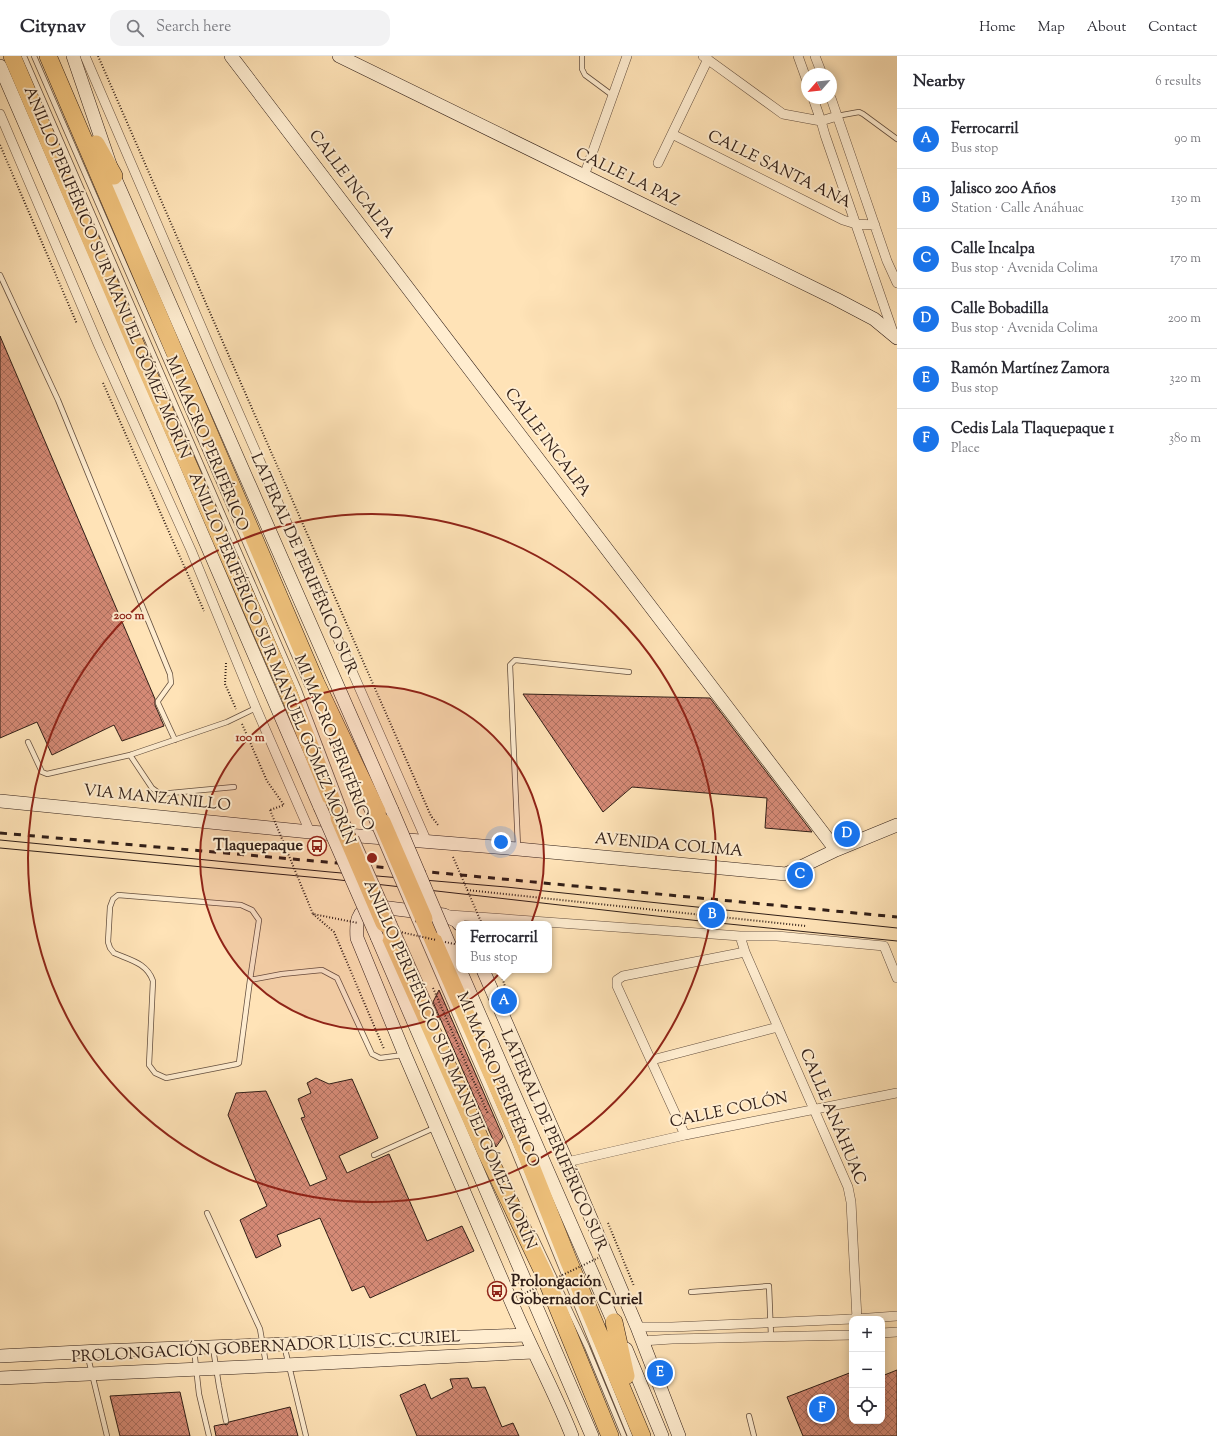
<!DOCTYPE html>
<meta charset="utf-8">
<style>
body{margin:0;font-family:"Sorts Mill Goudy",serif;background:#f2f2f3;color:#2b2b33}
.controls{position:absolute;right:12px;bottom:12px;display:grid;overflow:hidden;border-radius:8px;box-shadow:0 2px 10px #0003}
.controls button{width:36px;height:36px;display:grid;place-items:center;padding:0;border:0;border-bottom:1px solid #e1e1e2;background:#fff;color:#2b2b33;font:20px sans-serif}
.compass{position:absolute;left:801px;top:12px;width:36px;height:36px;border-radius:50%;background:#fff;box-shadow:0 2px 10px #0003;rotate:242deg}
.you{position:absolute;left:501px;top:786px;width:14px;height:14px;margin:-10px;border:3px solid #fff;border-radius:50%;background:#1a73e8;box-shadow:0 0 0 6px #1a73e833}
.badge{display:grid;place-items:center;width:26px;height:26px;border-radius:50%;background:#1a73e8;color:#fff;font-size:13px;font-weight:700}
.pin{position:absolute;translate:-50% -50%;border:2px solid #fff;box-shadow:0 1px 4px #0006}
.popup{position:absolute;left:456px;top:865px;width:96px;height:52px;box-sizing:border-box;display:grid;place-content:center;border-radius:8px;background:#fff;filter:drop-shadow(0 1px 3px #0005);font-size:13px;white-space:nowrap;color:#7c7c81}
.popup b{font-size:15px;color:#2b2b33}
.popup::after{content:'';position:absolute;left:50%;top:100%;margin-left:-8px;border:8px solid transparent;border-top-color:#fff}
.list{margin:0;padding:0;list-style:none}
h2{display:flex;justify-content:space-between;align-items:center;height:52px;margin:0;padding:0 16px;font-size:17px}
h2 small{font-size:13px;font-weight:400;color:#7c7c81}
.list li{display:grid;grid-template-columns:26px 1fr auto;gap:12px;align-items:center;box-sizing:border-box;height:60px;padding:0 16px;border-top:1px solid #e1e1e2}
.list b{display:block;font-size:15px;white-space:nowrap}
.list p{margin:0;font-size:13px;white-space:nowrap;color:#7c7c81}
.list em{font-size:13px;font-style:normal;color:#7c7c81}
.icon{flex:none;width:22px;height:22px;fill:none;stroke:currentColor;stroke-width:2;stroke-linecap:round;stroke-linejoin:round}
.map{position:relative;flex:none;width:897px;height:1380px;overflow:hidden}
header{display:flex;align-items:center;gap:24px;box-sizing:border-box;height:56px;padding:0 20px;background:#fff;border-bottom:1px solid #e1e1e2}
header strong{font-size:19px}
nav{display:flex;gap:22px;margin-inline-start:auto;font-size:14px}
.search{width:280px;height:36px;background:#f2f2f3;display:flex;align-items:center;gap:10px;box-sizing:border-box;padding:0 14px;border-radius:12px;color:#7c7c81;font-size:15px}
main{display:flex}
aside{flex:1;background:#fff}
.map>svg:first-child{display:block}
.building{fill:url(#building-cross-hatch);stroke:#301e17}
.lines{fill:none;stroke-linecap:round;stroke-linejoin:round}
.lane-casing{stroke:#644f3f;stroke-width:6}
.street-casing{stroke:#644f3f;stroke-width:10}
.secondary-casing{stroke:#301e17;stroke-width:14}
.highway-casing{stroke:#301e17;stroke-width:18}
.path{stroke:#301e17;stroke-width:2;stroke-dasharray:1 2;stroke-linecap:butt}
.lane{stroke:#ffedd0;stroke-width:4.5}
.street{stroke:#ffedd0;stroke-width:9}
.secondary{stroke:#ffedd0;stroke-width:13}
.highway{stroke:#f0c27c;stroke-width:17}
.tram{stroke:#301e17;stroke-width:1}
.rail{stroke:#301e17;stroke-width:3;stroke-dasharray:7 7;stroke-linecap:butt}
.lane-bridge-casing{stroke:#644f3f;stroke-width:6;stroke-linecap:butt}
.secondary-bridge-casing{stroke:#301e17;stroke-width:14;stroke-linecap:butt}
.highway-bridge-casing{stroke:#301e17;stroke-width:18;stroke-linecap:butt}
.path-bridge{stroke:#301e17;stroke-width:2;stroke-dasharray:1 2;stroke-linecap:butt}
.lane-bridge{stroke:#ffedd0;stroke-width:4.5}
.secondary-bridge{stroke:#ffedd0;stroke-width:13}
.highway-bridge{stroke:#f0c27c;stroke-width:17}
.ring{fill:none;stroke:#8f2418;stroke-width:2}
.labels{text-anchor:middle;dominant-baseline:central;stroke-width:4;stroke-linejoin:round;paint-order:stroke}
.street-label{font-size:16px;fill:#301e17;stroke:#ffedd0}
.poi-label{font-size:16px;font-weight:bold;fill:#301e17;stroke:#ffedd0;text-anchor:end}
.centre{fill:#8f2418;stroke:#ffedd0;stroke-width:2}
.ring-label{font-size:12px;text-anchor:middle;font-weight:bold;fill:#8f2418;stroke:#ffedd0;stroke-width:4;stroke-linejoin:round;paint-order:stroke}
</style>
<header>
<strong>Citynav</strong>
<div class="search"><svg class="icon" aria-label="search" viewBox="0 0 24 24"><circle cx="10" cy="10" r="6"/><path d="M15 15l6 6"/></svg>Search here</div>
<nav><a>Home</a><a>Map</a><a>About</a><a>Contact</a></nav>
</header>
<main>
<div class="map">
<svg width="897" height="1380" viewBox="0 0 897 1380">
<defs>
<pattern id="building-cross-hatch" width="8" height="8" patternUnits="userSpaceOnUse"><rect width="8" height="8" fill="#d58a76"/><path d="M0 0l8 8M0 8l8-8" fill="none" stroke="#ad7060"/></pattern>
</defs>
<rect width="100%" height="100%" fill="#ffe3b7"/>
<filter id="stains"><feTurbulence type="fractalNoise" baseFrequency=".005" numOctaves="4"/><feColorMatrix values="0 0 0 0 .2 0 0 0 0 .09 0 0 0 0 .02 0 0 0 .5 -.17"/></filter>
<radialGradient id="worn" r=".72"><stop offset=".6" stop-color="#630" stop-opacity="0"/><stop offset="1" stop-color="#630" stop-opacity=".3"/></radialGradient>
<!-- building -->
<path class="building" d="M0,280L155,643V649L164,670L122,685L114,669L52,699L37,666L0,682Z
M523,638L710,642L812,776L765,772L767,742L632,731L603,756Z
M439,934L503,1081L496,1091L433,946Z
M316,1022L329,1028L352,1023L378,1082L339,1100L347,1117L389,1098L427,1185L462,1170L474,1195L370,1242L364,1230L352,1235L320,1162L277,1179L281,1190L256,1202L240,1164L267,1150L228,1059L236,1037L266,1035L310,1130L327,1123L301,1062L305,1061L298,1043L311,1037L307,1027Z
M897,1314V1380H803L787,1341L852,1316V1365H882V1320Z
M468,1322L472,1332L485,1331L502,1371L513,1367L519,1380H417L400,1339L425,1328L431,1343L453,1332L450,1323Z
M180,1336L190,1380H120L110,1340Z
M290,1351L298,1380H216L214,1370L224,1368L227,1369L229,1366Z"/>
<g class="lines">
<!-- lane casing -->
<g class="lane-casing">
<path id="lane" d="M24,0L299,634L345,755
M34,0L308,631L372,765
M582,0V13L585,19L612,39
M837,60L859,56L863,58L897,83
M0,219L58,344L170,618L171,627L158,645V647L175,684
M28,686L42,716L47,718L130,699L227,666L256,652
M130,699L152,732L160,738L234,731
M518,791L510,609L515,604L629,616
M414,863L510,1086L630,1380
M394,867L437,964
M250,924L259,864L252,854L241,849L118,839L113,843L110,851L108,886L110,892L114,897C130,904 147,907 153,925L149,1009L155,1017L166,1022L237,1008L239,1007L250,924L282,918L322,914L337,922L372,998L380,1002L403,999
M374,1099L434,1072
M207,1157L260,1273L266,1308
M535,1180L587,1291L624,1380
M691,1236L769,1230L771,1280
M284,1289L306,1380
M213,1292L219,1330L226,1365
M194,1293L199,1338L209,1380
M87,1297L107,1380
M749,1360L754,1380"/>
</g>
<!-- street casing -->
<g class="street-casing">
<path id="street" d="M85,0L219,312L427,786
M703,0L783,58L821,65L837,60
M798,0L807,25
M815,0L822,18
M813,42L821,65L825,79L894,279
M831,42L887,205L897,227
M0,58L98,288L191,494L256,652L310,776
M672,78L843,164L856,168L875,169
M658,107L708,3
M584,120L627,0
M450,859L740,880H777L884,890L897,922
M740,880L745,896L848,1131L851,1146L857,1263
M652,1004L778,971
M685,1079L617,930V924L623,920L745,896
M567,1106L685,1079L897,1037
M855,1263L897,1260
M637,1271H672L852,1263
M882,1277L897,1276
M642,1285L672,1283L852,1279"/>
</g>
<!-- secondary casing -->
<g class="secondary-casing">
<path id="secondary" d="M73,0L114,120L392,754
M231,0L836,794
M339,0L836,243L874,263L897,282
M0,10L320,751
M0,745L310,776L518,793L786,818L836,794L897,769
M459,868L457,865L444,859L373,850C356,854 356,868 357,882L405,999L517,1259C535,1300 556,1339 572,1380
M443,874L459,911
M377,881L592,1380
M460,914L617,1274
M483,914L567,1106L637,1271L679,1380
M626,1293L662,1380
M0,1300L100,1295L526,1279
M0,1322L266,1310L533,1296"/>
</g>
<!-- highway casing -->
<g class="highway-casing">
<path id="highway" d="M12,0L138,294L289,638L339,762
M48,0L316,627L382,766
M96,88L114,120
M424,863L519,1080L569,1206L642,1380
M384,867L486,1096L544,1218L610,1380
M614,1266L626,1320"/>
</g>
<!-- path -->
<path class="path" d="M98,0L211,259L431,760L438,769
M0,89L77,268
M103,327L204,555
M226,607L225,628L236,653
M242,668L267,725L284,749L270,754
M467,834L806,870
M313,858L334,876L384,993
M500,914L506,934
M433,932L488,1058
M608,1167L634,1230"/>
<!-- lane -->
<use href="#lane" class="lane"/>
<!-- street -->
<use href="#street" class="street"/>
<!-- secondary -->
<use href="#secondary" class="secondary"/>
<!-- highway -->
<use href="#highway" class="highway"/>
<!-- tram -->
<path class="tram" d="M0,784L330,816L506,831L897,872
M0,792L331,823L709,866L897,885"/>
<!-- rail -->
<path class="rail" d="M0,777L326,806L897,861"/>
<!-- lane-bridge casing -->
<g class="lane-bridge-casing">
<path id="lane-bridge" d="M372,765L414,863
M356,781L394,867"/>
</g>
<!-- secondary-bridge casing -->
<g class="secondary-bridge-casing">
<path id="secondary-bridge" d="M320,751L377,881
M392,754L443,874"/>
</g>
<!-- highway-bridge casing -->
<g class="highway-bridge-casing">
<path id="highway-bridge" d="M339,762L384,867
M382,766L424,863"/>
</g>
<!-- path-bridge -->
<path class="path-bridge" d="M270,754L313,858L358,867
M453,801L482,868
M396,875L436,884
M445,886L459,889
M519,1240L598,1202"/>
<!-- lane-bridge -->
<use href="#lane-bridge" class="lane-bridge"/>
<!-- secondary-bridge -->
<use href="#secondary-bridge" class="secondary-bridge"/>
<!-- highway-bridge -->
<use href="#highway-bridge" class="highway-bridge"/>
</g>
<!-- distance rings -->
<circle cx="372" cy="802" r="172" fill="#8f2418" fill-opacity=".12"/>
<g class="ring">
<circle cx="372" cy="802" r="172"/>
<circle cx="372" cy="802" r="344"/>
</g>
<!-- icons -->
<defs>
<g id="bus-ring" transform="scale(1)"><circle r="9.5" fill="#ffedd0" stroke="#8f2418" stroke-width="1.5"/><path d="M-5-6H5V4H4V6H2V4H-2V6H-4V4H-5ZM-3.5-4V0h7V-4ZM-3.5 1.2v1.5H-2V1.2ZM2 1.2v1.5H3.5V1.2Z" fill="#8f2418"/></g>
</defs>
<g fill-rule="evenodd">
<use href="#bus-ring" x="317" y="790"/>
<use href="#bus-ring" x="497" y="1235"/>
</g>
<g class="labels">
<!-- street labels -->
<g class="street-label">
<text transform="translate(779 114) rotate(26)">CALLE SANTA ANA</text>
<text transform="translate(627 122) rotate(26)">CALLE LA PAZ</text>
<text transform="translate(351 129) rotate(53)">CALLE INCALPA</text>
<text transform="translate(106 217) rotate(67)">ANILLO PERIFÉRICO SUR MANUEL GÓMEZ MORÍN</text>
<text transform="translate(547 387) rotate(53)">CALLE INCALPA</text>
<text transform="translate(206 388) rotate(67)">MI MACRO PERIFÉRICO</text>
<text transform="translate(303 508) rotate(66)">LATERAL DE PERIFÉRICO SUR</text>
<text transform="translate(271 603) rotate(67)">ANILLO PERIFÉRICO SUR MANUEL GÓMEZ MORÍN</text>
<text transform="translate(333 687) rotate(68)">MI MACRO PERIFÉRICO</text>
<text transform="translate(157 743) rotate(6)">VIA MANZANILLO</text>
<text transform="translate(669 790) rotate(5)">AVENIDA COLIMA</text>
<text transform="translate(449 1009) rotate(66)">ANILLO PERIFÉRICO SUR MANUEL GÓMEZ MORÍN</text>
<text transform="translate(497 1024) rotate(67)">MI MACRO PERIFÉRICO</text>
<text transform="translate(729 1055) rotate(-12)">CALLE COLÓN</text>
<text transform="translate(832 1061) rotate(67)">CALLE ANÁHUAC</text>
<text transform="translate(553 1085) rotate(66)">LATERAL DE PERIFÉRICO SUR</text>
<text transform="translate(266 1292) rotate(-3)">PROLONGACIÓN GOBERNADOR LUIS C. CURIEL</text>
</g>
<!-- poi labels -->
<g class="poi-label">
<text x="303" y="790">Tlaquepaque</text>
<text x="511" y="1226" text-anchor="start">Prolongación<tspan x="511" dy="18">Gobernador Curiel</tspan></text>
</g>
</g>
<circle cx="372" cy="802" r="6" class="centre"/>
<g class="ring-label">
<text x="129" y="563">200 m</text>
<text x="250" y="685">100 m</text>
</g>
<rect width="100%" height="100%" filter="url(#stains)"/>
<rect width="100%" height="100%" fill="url(#worn)"/>
</svg>
<div class="controls">
<button>+</button>
<button>−</button>
<button><svg class="icon" aria-label="locate" viewBox="0 0 24 24"><circle cx="12" cy="12" r="6"/><path d="M12 2v4M12 18v4M2 12h4M18 12h4"/></svg></button>
</div>
<svg class="compass" viewBox="-18 -18 36 36"><path d="M0-13l5 13h-10z" fill="#e53935"/><path d="M0 13l5-13h-10z" fill="#7c7c81"/></svg>
<div class="you"></div>
<div class="pin badge" style="left:504px;top:945px">A</div>
<div class="popup"><b>Ferrocarril</b>Bus stop</div>
<div class="pin badge" style="left:712px;top:859px">B</div>
<div class="pin badge" style="left:800px;top:819px">C</div>
<div class="pin badge" style="left:847px;top:778px">D</div>
<div class="pin badge" style="left:660px;top:1317px">E</div>
<div class="pin badge" style="left:822px;top:1353px">F</div>
</div>
<aside>
<h2>Nearby<small>6 results</small></h2>
<ul class="list">
<li><span class="badge">A</span><div><b>Ferrocarril</b><p>Bus stop</p></div><em>90 m</em></li>
<li><span class="badge">B</span><div><b>Jalisco 200 Años</b><p>Station · Calle Anáhuac</p></div><em>130 m</em></li>
<li><span class="badge">C</span><div><b>Calle Incalpa</b><p>Bus stop · Avenida Colima</p></div><em>170 m</em></li>
<li><span class="badge">D</span><div><b>Calle Bobadilla</b><p>Bus stop · Avenida Colima</p></div><em>200 m</em></li>
<li><span class="badge">E</span><div><b>Ramón Martínez Zamora</b><p>Bus stop</p></div><em>320 m</em></li>
<li><span class="badge">F</span><div><b>Cedis Lala Tlaquepaque 1</b><p>Place</p></div><em>380 m</em></li>
</ul>
</aside>
</main>
